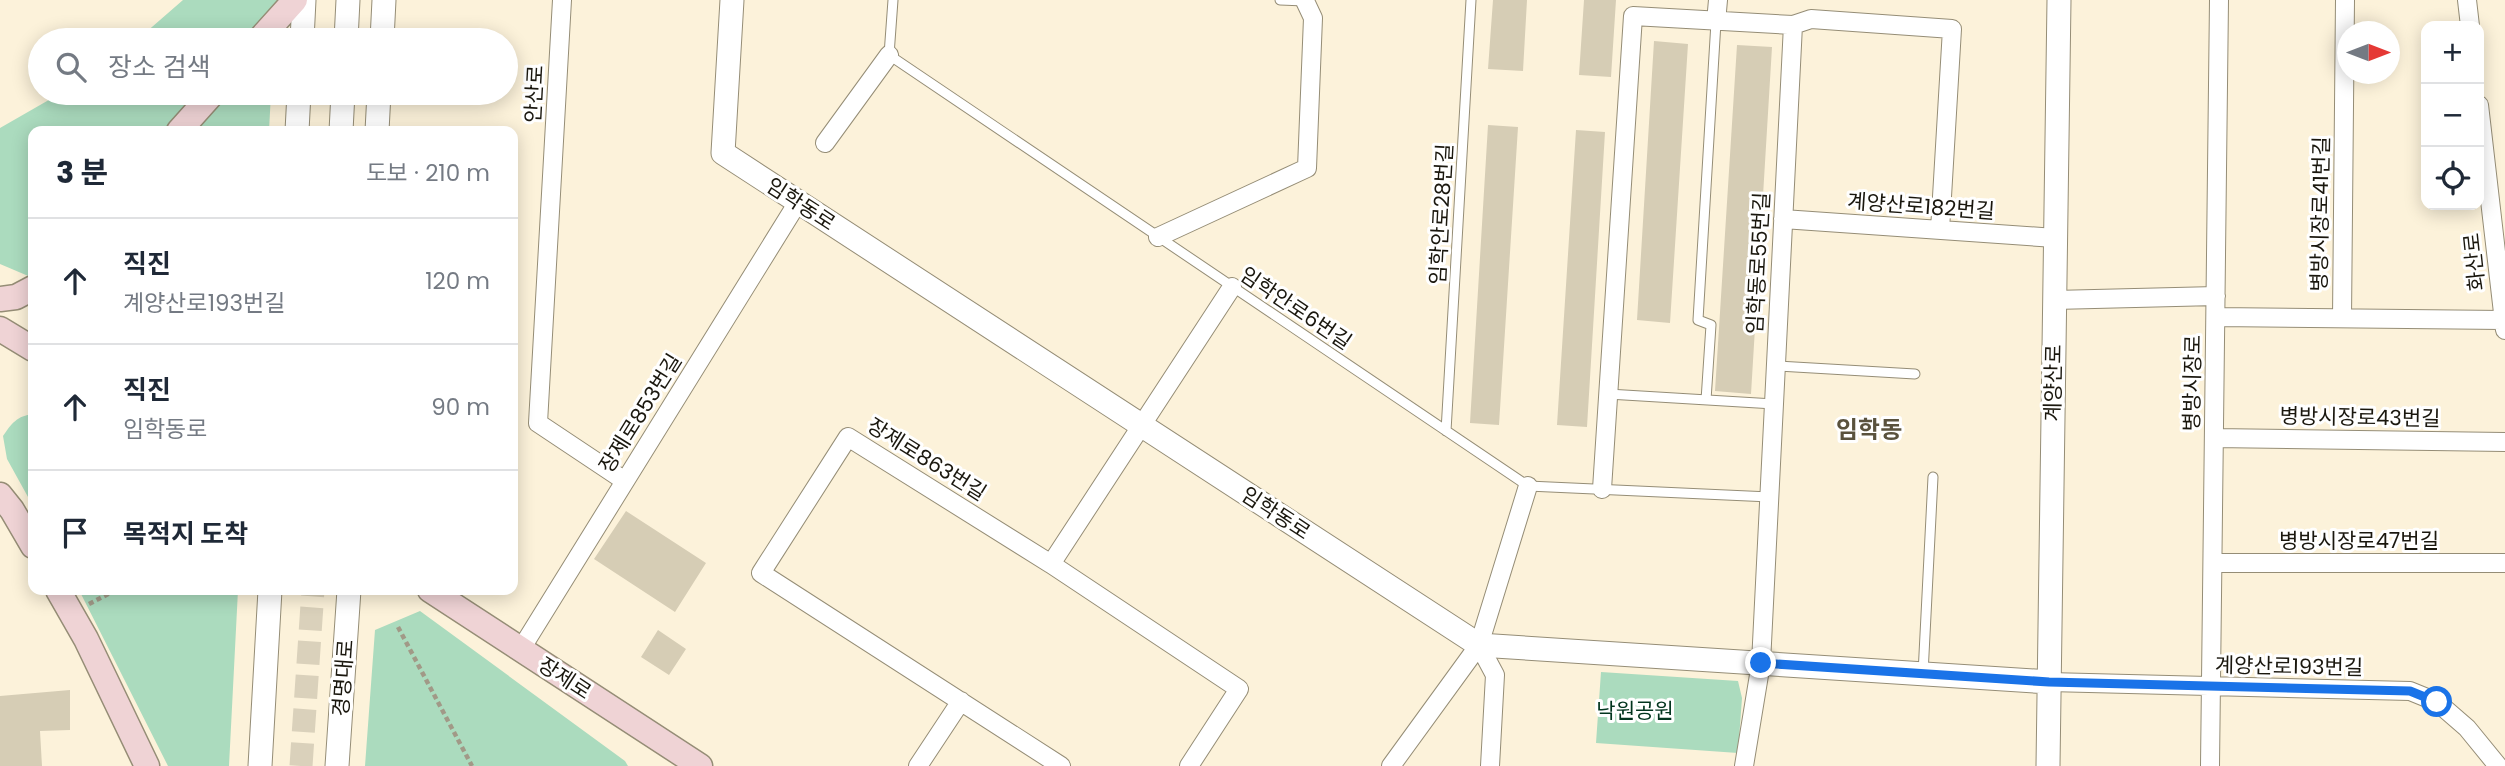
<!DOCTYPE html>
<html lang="ko">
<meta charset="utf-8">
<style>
body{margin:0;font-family:Poppins,"Noto Sans KR",sans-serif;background:#f6f6f7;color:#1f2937}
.controls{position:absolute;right:21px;top:21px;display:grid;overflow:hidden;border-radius:14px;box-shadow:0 4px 18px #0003}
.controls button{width:63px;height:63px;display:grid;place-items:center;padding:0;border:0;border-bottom:2px solid #e0e1e3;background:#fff;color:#1f2937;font:35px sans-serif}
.compass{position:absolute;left:2337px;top:21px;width:63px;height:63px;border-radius:50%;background:#fff;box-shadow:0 4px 18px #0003;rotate:90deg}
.stop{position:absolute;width:21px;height:21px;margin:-16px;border:5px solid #1a73e8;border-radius:50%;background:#fff}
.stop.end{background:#1a73e8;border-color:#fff;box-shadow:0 2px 7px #0008}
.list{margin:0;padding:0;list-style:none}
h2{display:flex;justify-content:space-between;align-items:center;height:91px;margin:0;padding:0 28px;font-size:30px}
h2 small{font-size:23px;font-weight:400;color:#747a83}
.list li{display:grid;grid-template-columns:46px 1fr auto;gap:21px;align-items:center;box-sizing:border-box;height:126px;padding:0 28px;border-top:2px solid #e0e1e3}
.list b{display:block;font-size:26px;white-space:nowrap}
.list p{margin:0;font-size:23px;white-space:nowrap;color:#747a83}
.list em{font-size:23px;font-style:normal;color:#747a83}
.icon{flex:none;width:38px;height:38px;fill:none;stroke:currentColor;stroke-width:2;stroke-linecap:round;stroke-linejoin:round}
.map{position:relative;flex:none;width:2505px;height:766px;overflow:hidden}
.search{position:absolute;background:#fff;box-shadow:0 4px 18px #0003;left:28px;top:28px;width:490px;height:77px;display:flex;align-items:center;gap:18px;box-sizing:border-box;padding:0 24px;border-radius:38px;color:#747a83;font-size:26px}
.panel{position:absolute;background:#fff;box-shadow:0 4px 18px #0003;left:28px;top:126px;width:490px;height:469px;border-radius:14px}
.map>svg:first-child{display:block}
.green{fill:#abdbbe}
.building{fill:#d6cdb5}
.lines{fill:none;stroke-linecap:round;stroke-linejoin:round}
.tertiary-tunnel{stroke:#dad1bb;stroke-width:23;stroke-dasharray:23 11;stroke-linecap:butt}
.service-casing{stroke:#958d76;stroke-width:11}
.minor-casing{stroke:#958d76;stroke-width:20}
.tertiary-casing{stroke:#958d76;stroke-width:25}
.secondary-casing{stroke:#958d76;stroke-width:27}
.path{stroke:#a19987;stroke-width:4.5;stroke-dasharray:5 3.5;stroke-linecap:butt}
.service{stroke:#fff;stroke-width:9}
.minor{stroke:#fff;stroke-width:18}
.tertiary{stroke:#fff;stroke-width:23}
.secondary{stroke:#efd3d5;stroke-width:24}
.route{stroke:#1a73e8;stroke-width:9}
.labels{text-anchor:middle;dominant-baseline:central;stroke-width:6;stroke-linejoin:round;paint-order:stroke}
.street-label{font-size:21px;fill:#1a170e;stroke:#fff}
.park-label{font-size:21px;fill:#02351e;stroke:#fff}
.quarter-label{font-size:24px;font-weight:bold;fill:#5a523d;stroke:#fff}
</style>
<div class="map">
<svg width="2505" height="766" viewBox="0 0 2505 766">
<rect width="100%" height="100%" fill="#fcf2da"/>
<!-- green -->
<path class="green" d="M183,0H278L275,40H137Z
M61,93H271L269,131H33V278L0,264V128Z
M33,414V506L7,459L3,436C12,423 17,416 33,414Z
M79,590H238L229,766H168Z
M420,611L625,761L628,766H365L375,630Z
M1601,672L1738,681L1742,698L1738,753L1596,743Z"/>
<!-- building -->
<path class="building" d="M1493,0H1527L1523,71L1488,69Z
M1584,0H1616L1611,77L1579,75Z
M1654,41L1688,44L1670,323L1637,320Z
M1737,45L1772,47L1751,394L1715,391Z
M1488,125L1518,127L1499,425L1470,423Z
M1576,130L1605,132L1587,427L1557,425Z
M626,511L706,563L675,612L594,559Z
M658,630L686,649L669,675L641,657Z
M70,690V730L40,731L42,766H0V696Z"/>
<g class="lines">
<!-- tertiary-tunnel -->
<path class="tertiary-tunnel" d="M301,766L313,590"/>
<!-- service casing -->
<g class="service-casing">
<path id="service" d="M893,0L889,55L1528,486L1770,497
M1280,0L1305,1
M1776,366L1915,374
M1608,394L1774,404
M1706,400L1711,325L1698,320L1716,22
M1446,431L1471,0
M1923,674L1933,477"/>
</g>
<!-- minor casing -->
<g class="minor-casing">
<path id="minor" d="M562,0L538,423L625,481
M2467,0L2470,26
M1716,22L1718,0
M2479,105L2505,330
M825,143L889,55
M1783,219L2055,238
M1158,237L1307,168L1313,18L1305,1
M2054,300L2216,296
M2216,317L2503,320
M2342,318L2345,0
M2214,438L2505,442
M1602,489L1633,16L1793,25
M2213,563H2505
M1051,564L1232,287
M1479,645L1495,675L1490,766
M521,649L798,202
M2049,682L2410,691L2437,702L2467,728L2498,766
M918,766L961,701
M1061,766L761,573L848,437L1051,564L1239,689L1189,766
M1391,766L1479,645L1528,486
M1744,766L1761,663L1793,25L1811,19L1952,29L1940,230
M2210,766L2219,0"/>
</g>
<!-- tertiary casing -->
<g class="tertiary-casing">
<path id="tertiary" d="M732,0L723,153L1479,645L2049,682
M302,40L304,0
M346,40L348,0
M382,40L384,0
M297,131L299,93
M341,131L343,93
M377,131L379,93
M260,766L270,590
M337,766L349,590
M2048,766L2059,0"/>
</g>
<!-- secondary casing -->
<g class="secondary-casing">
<path id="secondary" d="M259,40L295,0
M179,131L213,93
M0,299L16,297L33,288
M0,329L33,349
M0,495L12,510L33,546
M58,590L86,639L147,766
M430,590L700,766"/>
</g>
<!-- path -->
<path class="path" d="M89,604L116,590
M398,627L472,766"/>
<!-- service -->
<use href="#service" class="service"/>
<!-- minor -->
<use href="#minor" class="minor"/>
<!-- tertiary -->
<use href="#tertiary" class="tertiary"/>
<!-- secondary -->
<use href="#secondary" class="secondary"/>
</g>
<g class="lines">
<!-- route -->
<path class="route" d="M1761,663L2049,682L2410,691L2437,702"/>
</g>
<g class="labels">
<!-- street labels -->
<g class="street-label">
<text transform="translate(534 94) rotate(-87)">안산로</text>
<text transform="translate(801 204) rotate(33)">임학동로</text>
<text transform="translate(1921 206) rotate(4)">계양산로182번길</text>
<text transform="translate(1441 214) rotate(-87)">임학안로28번길</text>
<text transform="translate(2320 214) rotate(-89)">병방시장로41번길</text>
<text transform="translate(2474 262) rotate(-96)">화산로</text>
<text transform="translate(1758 263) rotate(-87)">임학동로55번길</text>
<text transform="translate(1296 308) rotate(34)">임학안로6번길</text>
<text transform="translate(2053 383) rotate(-89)">계양산로</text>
<text transform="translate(2192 383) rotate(-89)">병방시장로</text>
<text transform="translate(640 413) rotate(-58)">장제로853번길</text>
<text transform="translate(2360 417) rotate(1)">병방시장로43번길</text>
<text transform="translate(927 459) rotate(32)">장제로863번길</text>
<text transform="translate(1276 513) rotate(33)">임학동로</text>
<text x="2359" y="540">병방시장로47번길</text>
<text transform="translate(2289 666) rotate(1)">계양산로193번길</text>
<text transform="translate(343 678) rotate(-86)">경명대로</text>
<text transform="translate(565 678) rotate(33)">장제로</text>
</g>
<!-- park labels -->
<g class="park-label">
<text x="1635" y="710">낙원공원</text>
</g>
<!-- quarter labels -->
<g class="quarter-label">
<text x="1869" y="429">임학동</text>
</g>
</g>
</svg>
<div class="controls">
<button>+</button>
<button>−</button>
<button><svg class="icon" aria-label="locate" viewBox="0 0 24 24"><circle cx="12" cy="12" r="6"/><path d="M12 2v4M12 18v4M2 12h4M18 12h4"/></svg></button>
</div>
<svg class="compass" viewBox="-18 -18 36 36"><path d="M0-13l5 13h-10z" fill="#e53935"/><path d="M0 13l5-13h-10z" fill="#747a83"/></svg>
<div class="stop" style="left:2437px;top:702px"></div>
<div class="stop end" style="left:1761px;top:663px"></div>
<div class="search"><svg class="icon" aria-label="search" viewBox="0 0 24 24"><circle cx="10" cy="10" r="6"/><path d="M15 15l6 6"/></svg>장소 검색</div>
<section class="panel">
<h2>3 분<small>도보 · 210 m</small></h2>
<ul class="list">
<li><svg class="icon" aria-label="ahead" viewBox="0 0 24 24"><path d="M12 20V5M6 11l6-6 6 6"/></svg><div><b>직진</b><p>계양산로193번길</p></div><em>120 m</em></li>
<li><svg class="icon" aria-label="ahead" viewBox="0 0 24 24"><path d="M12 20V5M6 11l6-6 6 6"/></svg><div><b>직진</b><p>임학동로</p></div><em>90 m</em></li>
<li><svg class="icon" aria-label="arrive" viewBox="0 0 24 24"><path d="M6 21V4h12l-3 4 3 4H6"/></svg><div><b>목적지 도착</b></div></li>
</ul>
</section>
</div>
